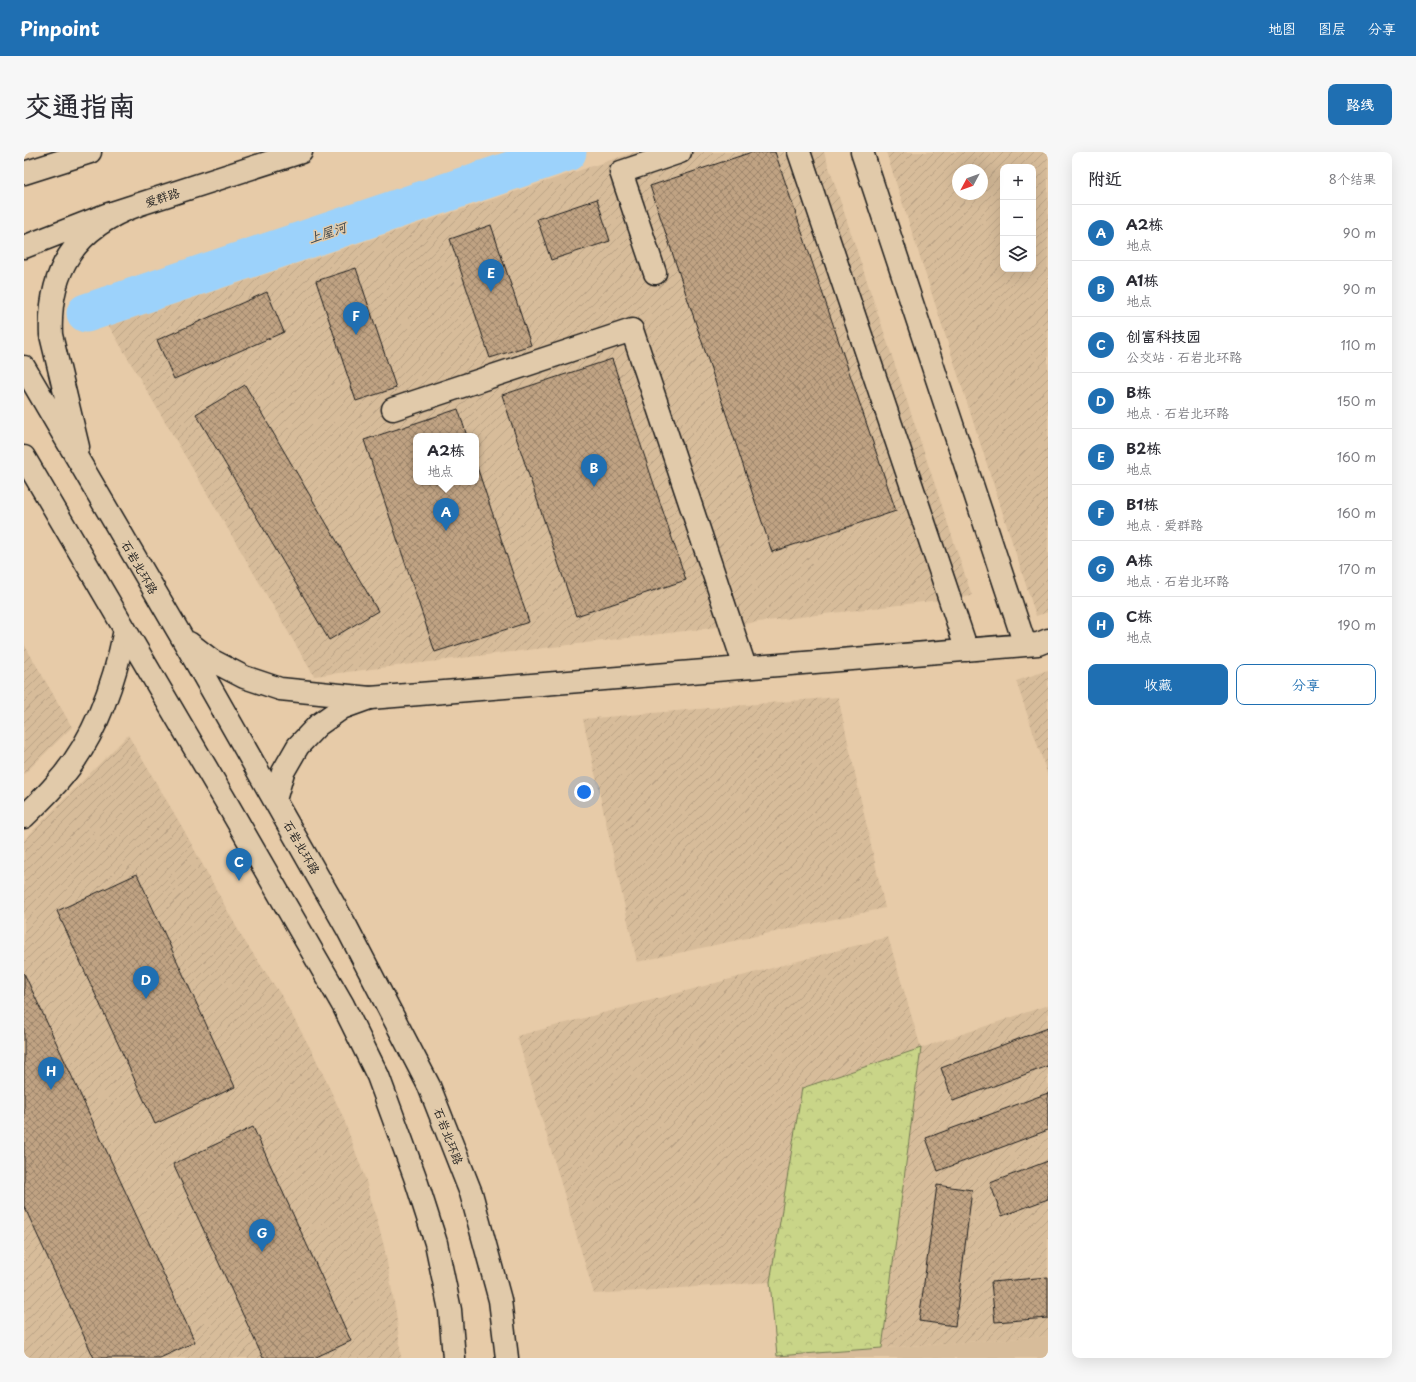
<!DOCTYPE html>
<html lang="zh">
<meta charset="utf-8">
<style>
body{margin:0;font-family:"Playpen Sans","LXGW WenKai TC",sans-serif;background:#f7f7f7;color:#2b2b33}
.controls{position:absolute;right:12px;top:12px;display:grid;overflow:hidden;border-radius:8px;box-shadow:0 4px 16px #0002}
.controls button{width:36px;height:36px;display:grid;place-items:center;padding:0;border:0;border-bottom:1px solid #e1e1e2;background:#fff;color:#2b2b33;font:20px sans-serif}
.compass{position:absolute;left:928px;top:12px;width:36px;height:36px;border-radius:50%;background:#fff;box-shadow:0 4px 16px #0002;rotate:229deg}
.you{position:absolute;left:560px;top:640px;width:14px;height:14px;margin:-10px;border:3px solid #fff;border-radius:50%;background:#1a73e8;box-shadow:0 0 0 6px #1a73e833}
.badge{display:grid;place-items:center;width:26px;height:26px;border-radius:50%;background:#1f6fb2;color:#fff;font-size:13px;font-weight:700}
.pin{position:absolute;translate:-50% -33px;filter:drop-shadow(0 1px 2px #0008)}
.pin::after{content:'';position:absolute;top:21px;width:14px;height:12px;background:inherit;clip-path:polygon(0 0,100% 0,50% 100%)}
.popup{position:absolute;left:389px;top:281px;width:66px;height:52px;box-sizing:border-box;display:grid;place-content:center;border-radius:8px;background:#fff;filter:drop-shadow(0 1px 3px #0005);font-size:13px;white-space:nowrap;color:#7c7c81}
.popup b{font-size:15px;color:#2b2b33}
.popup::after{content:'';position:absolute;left:50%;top:100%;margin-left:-8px;border:8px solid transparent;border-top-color:#fff}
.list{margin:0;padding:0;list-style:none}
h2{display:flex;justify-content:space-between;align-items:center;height:52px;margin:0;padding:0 16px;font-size:17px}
h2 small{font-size:13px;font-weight:400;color:#7c7c81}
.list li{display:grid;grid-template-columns:26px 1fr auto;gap:12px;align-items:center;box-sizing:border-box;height:56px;padding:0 16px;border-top:1px solid #e1e1e2}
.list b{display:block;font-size:15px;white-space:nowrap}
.list p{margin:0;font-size:13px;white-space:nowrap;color:#7c7c81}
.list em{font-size:13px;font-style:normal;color:#7c7c81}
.actions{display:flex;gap:8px;padding:12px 16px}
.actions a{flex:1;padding:9px 0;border:1px solid #1f6fb2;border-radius:8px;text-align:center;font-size:14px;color:#1f6fb2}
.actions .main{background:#1f6fb2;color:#fff}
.icon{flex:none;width:22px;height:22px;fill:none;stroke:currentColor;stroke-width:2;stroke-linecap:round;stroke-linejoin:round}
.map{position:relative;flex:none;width:1024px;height:1206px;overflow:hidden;border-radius:8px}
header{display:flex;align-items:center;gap:24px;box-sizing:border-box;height:56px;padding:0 20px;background:#1f6fb2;color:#fff}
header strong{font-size:19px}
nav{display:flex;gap:22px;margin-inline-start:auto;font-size:14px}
.intro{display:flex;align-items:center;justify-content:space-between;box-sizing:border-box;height:96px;padding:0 24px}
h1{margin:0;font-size:28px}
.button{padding:10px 18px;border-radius:8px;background:#1f6fb2;color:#fff;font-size:14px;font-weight:700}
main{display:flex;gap:24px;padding:0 24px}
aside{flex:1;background:#fff;border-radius:8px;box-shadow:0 4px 16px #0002}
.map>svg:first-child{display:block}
.built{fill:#d7bc9a}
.industrial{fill:url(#industrial-furrows);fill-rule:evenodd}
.forest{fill:url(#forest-crowns);stroke:#727852}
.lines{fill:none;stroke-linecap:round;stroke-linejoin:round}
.river{stroke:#9cd2fb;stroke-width:39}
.building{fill:url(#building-cross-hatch);stroke:#1c1c1c}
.minor-casing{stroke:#1c1c1c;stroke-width:25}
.major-casing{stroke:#1c1c1c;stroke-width:25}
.minor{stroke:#e1caaa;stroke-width:22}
.major{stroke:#e1caaa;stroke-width:22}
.labels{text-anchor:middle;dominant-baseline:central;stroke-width:3;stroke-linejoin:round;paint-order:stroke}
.street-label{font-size:12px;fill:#1c1c1c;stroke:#e1caaa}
.water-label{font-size:13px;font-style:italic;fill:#364049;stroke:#e1caaa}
</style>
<header>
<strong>Pinpoint</strong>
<nav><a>地图</a><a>图层</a><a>分享</a></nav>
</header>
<div class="intro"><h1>交通指南</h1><a class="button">路线</a></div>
<main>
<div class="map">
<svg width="1024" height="1206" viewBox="0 0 1024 1206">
<defs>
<pattern id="industrial-furrows" width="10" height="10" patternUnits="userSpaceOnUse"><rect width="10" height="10" fill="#d7bc9a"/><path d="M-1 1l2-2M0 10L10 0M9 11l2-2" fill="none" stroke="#b8a184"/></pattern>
<pattern id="forest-crowns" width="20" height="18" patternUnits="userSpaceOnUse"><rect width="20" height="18" fill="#c9d588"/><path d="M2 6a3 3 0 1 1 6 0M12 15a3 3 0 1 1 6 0" fill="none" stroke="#acb675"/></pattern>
<pattern id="building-cross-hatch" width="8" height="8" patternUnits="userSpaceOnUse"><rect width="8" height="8" fill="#c0a383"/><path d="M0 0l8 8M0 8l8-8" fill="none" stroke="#9b846a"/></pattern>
</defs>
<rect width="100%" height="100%" fill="#e7cba8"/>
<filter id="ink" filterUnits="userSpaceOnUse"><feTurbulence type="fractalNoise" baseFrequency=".025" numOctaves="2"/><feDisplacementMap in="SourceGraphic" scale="8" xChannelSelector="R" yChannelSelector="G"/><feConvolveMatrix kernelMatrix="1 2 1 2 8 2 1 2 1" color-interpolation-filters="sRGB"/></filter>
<g filter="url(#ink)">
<!-- built -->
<path class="built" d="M1024,1184V1206H752L753,1204Z"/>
<!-- industrial -->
<path class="industrial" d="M611,0H800L948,444L290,524L85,174ZM392,284H452V330H392Z
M862,0H1024V460L1012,464ZM979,15H1009V117H979ZM934,18H958V42H934Z
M0,492L48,575L0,622Z
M1024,518V624L992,529Z
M814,545L861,756L613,810L559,567Z
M104,583L157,673L219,787L257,843L290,903L319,965L342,1029L360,1094L372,1161L377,1206H0V688Z
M864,785L897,896L1024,853V1184L858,1196L897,896L778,936L746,1130L570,1142L493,884Z"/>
<!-- forest -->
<path class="forest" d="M897,896L858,1196L753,1204L746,1130L778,936Z"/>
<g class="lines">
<!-- river -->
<path class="river" d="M62,161L543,0"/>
</g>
<!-- building -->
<path class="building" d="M728,0H751L872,359L748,400L626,34Z
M573,47L586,89L527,108L513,67Z
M467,73L507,193L466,206L426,87Z
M332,116L372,236L332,249L292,129Z
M243,140L260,180L150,227L133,188Z
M588,207L662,428L552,464L478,243Z
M221,233L354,459L305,488L172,262Z
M434,257L443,284H392V330H452V312L505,470L411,500L340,288Z
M113,722L211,935L131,972L33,759Z
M0,821L171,1190L136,1206H70L0,1054Z
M1024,876V914L929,949L917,916Z
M1024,941V978L914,1019L902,986Z
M229,975L327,1189L290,1206H239L149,1012Z
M1024,1009V1047L978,1064L966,1031Z
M913,1033L948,1038L931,1174L895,1169Z
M1024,1125V1166L971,1170L967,1130Z"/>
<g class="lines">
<!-- minor casing -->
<g class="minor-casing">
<path id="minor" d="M775,0L943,498
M838,0L1001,493
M631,121L597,20L656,0
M369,257L608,178L721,515
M346,546L1001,493L1014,492L1024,488
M0,665C11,654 22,644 32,632C71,589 90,533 101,478"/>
</g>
<!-- major casing -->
<g class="major-casing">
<path id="major" d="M0,21L66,0
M0,95L82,63L277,0
M0,215L164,496L323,776L405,934L447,1041L476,1148L483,1206
M54,295L27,183C24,118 52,75 114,53
M0,305L201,648L319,853L354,924L391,1025L412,1091L426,1158L430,1206
M165,491L187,508L220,525L256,537L346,546
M251,648L259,620L274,594L294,573L318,556L343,547"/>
</g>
<!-- minor -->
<use href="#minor" class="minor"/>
<!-- major -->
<use href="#major" class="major"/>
</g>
</g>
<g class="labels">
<!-- street labels -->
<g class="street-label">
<text transform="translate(138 45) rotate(-18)">爱群路</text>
<text transform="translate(116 415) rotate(60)">石岩北环路</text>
<text transform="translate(278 695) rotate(60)">石岩北环路</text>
<text transform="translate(425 984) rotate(69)">石岩北环路</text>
</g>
<!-- water labels -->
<g class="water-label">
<text transform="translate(303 80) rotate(-18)">上屋河</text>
</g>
</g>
</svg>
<div class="controls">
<button>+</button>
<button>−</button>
<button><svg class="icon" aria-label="layers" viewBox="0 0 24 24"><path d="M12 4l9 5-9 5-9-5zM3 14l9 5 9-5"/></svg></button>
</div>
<svg class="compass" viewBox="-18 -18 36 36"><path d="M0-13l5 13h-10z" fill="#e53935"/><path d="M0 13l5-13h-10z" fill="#7c7c81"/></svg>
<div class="you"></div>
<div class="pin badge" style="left:422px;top:379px">A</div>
<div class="popup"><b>A2栋</b>地点</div>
<div class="pin badge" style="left:570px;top:335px">B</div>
<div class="pin badge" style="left:215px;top:729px">C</div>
<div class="pin badge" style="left:122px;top:847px">D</div>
<div class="pin badge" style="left:467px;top:140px">E</div>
<div class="pin badge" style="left:332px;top:183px">F</div>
<div class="pin badge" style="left:238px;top:1100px">G</div>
<div class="pin badge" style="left:27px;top:938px">H</div>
</div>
<aside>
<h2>附近<small>8个结果</small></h2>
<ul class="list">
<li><span class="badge">A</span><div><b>A2栋</b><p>地点</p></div><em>90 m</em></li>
<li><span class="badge">B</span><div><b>A1栋</b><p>地点</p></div><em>90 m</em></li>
<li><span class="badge">C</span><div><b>创富科技园</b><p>公交站 · 石岩北环路</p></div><em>110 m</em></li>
<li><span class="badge">D</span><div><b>B栋</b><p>地点 · 石岩北环路</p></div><em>150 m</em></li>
<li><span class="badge">E</span><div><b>B2栋</b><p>地点</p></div><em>160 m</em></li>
<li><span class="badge">F</span><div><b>B1栋</b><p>地点 · 爱群路</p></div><em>160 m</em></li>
<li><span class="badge">G</span><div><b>A栋</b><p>地点 · 石岩北环路</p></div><em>170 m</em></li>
<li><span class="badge">H</span><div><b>C栋</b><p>地点</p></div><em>190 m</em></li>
</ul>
<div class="actions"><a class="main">收藏</a><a>分享</a></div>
</aside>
</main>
